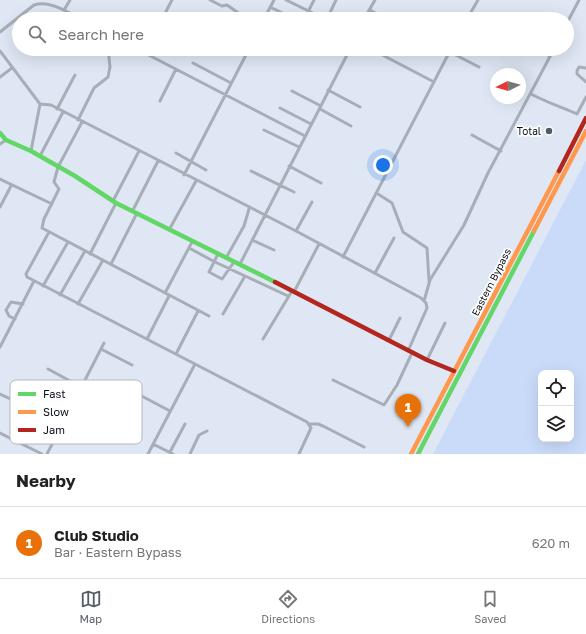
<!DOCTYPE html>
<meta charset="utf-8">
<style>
body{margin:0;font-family:"Golos Text",sans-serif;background:#f6f6f6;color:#222}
.controls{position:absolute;right:12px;bottom:12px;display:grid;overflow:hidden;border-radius:8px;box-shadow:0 4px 16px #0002}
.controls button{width:36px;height:36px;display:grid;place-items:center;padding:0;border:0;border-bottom:1px solid #e0e0e0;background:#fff;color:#222;font:20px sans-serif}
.compass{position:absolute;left:490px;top:68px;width:36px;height:36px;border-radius:50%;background:#fff;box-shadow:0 4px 16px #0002;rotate:265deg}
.you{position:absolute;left:383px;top:165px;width:14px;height:14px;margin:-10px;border:3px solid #fff;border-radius:50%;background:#1a73e8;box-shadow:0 0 0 6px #1a73e833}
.badge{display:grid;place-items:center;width:26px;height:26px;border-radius:50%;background:#555b66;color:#fff;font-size:13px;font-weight:700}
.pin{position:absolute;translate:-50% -33px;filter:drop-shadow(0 1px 2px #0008)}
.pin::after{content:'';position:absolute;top:21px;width:14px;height:12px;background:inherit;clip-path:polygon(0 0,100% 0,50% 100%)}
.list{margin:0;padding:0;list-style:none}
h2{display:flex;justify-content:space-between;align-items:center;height:52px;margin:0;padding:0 16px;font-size:17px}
h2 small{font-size:13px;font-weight:400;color:#767676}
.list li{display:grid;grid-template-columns:26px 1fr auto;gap:12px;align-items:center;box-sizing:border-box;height:72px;padding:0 16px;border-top:1px solid #e0e0e0}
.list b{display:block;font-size:15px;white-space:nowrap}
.list p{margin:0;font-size:13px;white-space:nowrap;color:#767676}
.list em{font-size:13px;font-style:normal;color:#767676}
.icon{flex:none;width:22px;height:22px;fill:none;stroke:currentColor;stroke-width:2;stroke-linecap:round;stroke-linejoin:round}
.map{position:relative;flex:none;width:586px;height:454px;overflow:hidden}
.search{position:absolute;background:#fff;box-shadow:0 4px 16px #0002;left:12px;right:12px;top:12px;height:44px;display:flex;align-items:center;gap:10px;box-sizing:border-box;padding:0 14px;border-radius:22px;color:#767676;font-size:15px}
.sheet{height:124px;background:#fff}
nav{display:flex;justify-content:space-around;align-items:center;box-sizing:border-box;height:56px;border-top:1px solid #e0e0e0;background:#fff;font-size:11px;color:#767676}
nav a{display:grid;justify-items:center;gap:2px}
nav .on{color:#555b66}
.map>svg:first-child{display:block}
.green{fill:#cadbf9;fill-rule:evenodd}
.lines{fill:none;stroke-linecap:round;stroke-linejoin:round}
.street{stroke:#a8aeb8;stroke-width:3}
.fast{stroke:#63d668;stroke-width:4.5}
.slow{stroke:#ff974d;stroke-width:4.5}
.jam{stroke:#b3261e;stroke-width:4.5}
.poi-dot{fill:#555b66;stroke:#fff;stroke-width:1.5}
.labels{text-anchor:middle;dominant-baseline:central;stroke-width:3.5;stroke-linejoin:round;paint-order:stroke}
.poi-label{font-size:10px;fill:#0b101a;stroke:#fff;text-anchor:end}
.street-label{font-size:10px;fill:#0b101a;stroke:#fff}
.key{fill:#fff;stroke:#b6b7ba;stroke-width:1}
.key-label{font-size:11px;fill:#0b101a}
</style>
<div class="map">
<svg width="586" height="454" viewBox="0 0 586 454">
<rect width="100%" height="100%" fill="#dfe7f4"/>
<!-- green -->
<path class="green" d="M586,160V450L584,454H433ZM541,373H571V439H541Z"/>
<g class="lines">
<!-- street -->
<path class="street" d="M210,0L222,6L227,5L247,19
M286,0L325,19
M270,7L295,19
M64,10L70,0
M370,10L386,19
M308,12L314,0
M470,14L479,19
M162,19L172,0
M264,19L274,0
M327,19L336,0
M364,19L375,0
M467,19L478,0
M567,23L579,0
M0,32L34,5C50,0 67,12 81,19
M137,49L305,136
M371,49L434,82
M444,49L479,67
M537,49L550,56
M0,51L40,104L31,151
M88,52L90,49
M193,63L231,83
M586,68L579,67L577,71V74L586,82
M0,77L12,68
M328,90L360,107
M292,91L321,106
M531,94C546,102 561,107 577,114L586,97
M160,101L176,69
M40,104L51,105L296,231L421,298L426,303L427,308L408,351
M280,108L311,124
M57,109L75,75
M320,109L351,126
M78,120L94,88L108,77L110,67L108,49
M82,122L58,167L54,182L59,189L44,219L42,228L209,316
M264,130L299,147
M472,135L501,151
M0,144L6,140
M176,153L206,170
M40,156L63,112
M289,166L321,183
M251,171L294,192
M184,175L249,49
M0,179L52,204
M378,194L392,203L403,232L427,248L429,281
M113,201L139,151
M0,207L11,186
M133,210L158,161
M169,230L196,181
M296,231L312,202
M49,232L26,274L27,277L307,422L311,428L299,454
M252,240L274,250
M189,248L215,262L288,296
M90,254L116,203
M218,254L209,272L222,279L234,262
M343,257L451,49
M226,258L244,226L249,209
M111,264L137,213
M240,264L350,49
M375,273L394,238
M43,286L68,242
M294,292L319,244
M165,293L192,242
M60,295L85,251
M424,301L430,280L464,225L488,173L554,49
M78,304L103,260
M223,314L245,276
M15,319L9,316L6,310L11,302L23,304
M147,339L169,296
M263,339L292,291
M389,340L400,318
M0,347L34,281
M101,349L132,365
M176,354L198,311
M427,360L445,323
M48,369L113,404
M333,380L384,405L397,385L412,353
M136,393L170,411
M0,394L15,401
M310,424H318L323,426L364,447
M0,433L42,454
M153,444L173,454
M170,452L185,424
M47,454L104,343
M148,454L195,364
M190,454L199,435L207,431"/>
<!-- fast -->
<path class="fast" d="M0,133L6,140L31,151L75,176L116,203L275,282
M418,454L534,231"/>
<!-- slow -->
<path class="slow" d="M534,231L586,131
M411,454L559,171"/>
<!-- jam -->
<path class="jam" d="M559,171L586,118
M275,282L427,360L454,371"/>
</g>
<!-- markers -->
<circle class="poi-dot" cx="549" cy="131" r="4"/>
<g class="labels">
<!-- poi labels -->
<g class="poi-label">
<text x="541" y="131">Total</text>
</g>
<!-- street labels -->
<g class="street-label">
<text transform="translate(491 282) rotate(-63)">Eastern Bypass</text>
</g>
</g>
<!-- legend -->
<rect x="10" y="380" width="132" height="64" rx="6" class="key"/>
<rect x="18" y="392" width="18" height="4" fill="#63d668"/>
<rect x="18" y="410" width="18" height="4" fill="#ff974d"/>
<rect x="18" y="428" width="18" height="4" fill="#b3261e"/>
<g class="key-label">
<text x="43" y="398">Fast</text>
<text x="43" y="416">Slow</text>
<text x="43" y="434">Jam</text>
</g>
</svg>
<div class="controls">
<button><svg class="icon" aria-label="locate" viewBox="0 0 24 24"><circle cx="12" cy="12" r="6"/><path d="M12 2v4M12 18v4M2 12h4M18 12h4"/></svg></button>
<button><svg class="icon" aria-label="layers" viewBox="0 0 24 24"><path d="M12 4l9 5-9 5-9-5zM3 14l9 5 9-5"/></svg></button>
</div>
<svg class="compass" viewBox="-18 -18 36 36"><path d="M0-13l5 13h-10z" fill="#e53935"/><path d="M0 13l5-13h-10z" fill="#767676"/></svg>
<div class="you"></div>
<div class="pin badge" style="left:408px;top:427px;background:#e8710a">1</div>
<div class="search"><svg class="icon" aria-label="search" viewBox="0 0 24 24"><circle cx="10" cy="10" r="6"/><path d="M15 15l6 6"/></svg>Search here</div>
</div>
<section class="sheet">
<h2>Nearby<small></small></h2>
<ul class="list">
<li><span class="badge" style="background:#e8710a">1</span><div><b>Club Studio</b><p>Bar · Eastern Bypass</p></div><em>620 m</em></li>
</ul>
</section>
<nav>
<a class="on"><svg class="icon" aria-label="map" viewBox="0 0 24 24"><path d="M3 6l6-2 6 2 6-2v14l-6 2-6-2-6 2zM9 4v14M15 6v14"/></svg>Map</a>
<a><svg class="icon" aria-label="directions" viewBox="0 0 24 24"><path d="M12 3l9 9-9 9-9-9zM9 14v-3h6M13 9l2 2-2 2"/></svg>Directions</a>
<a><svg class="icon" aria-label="saved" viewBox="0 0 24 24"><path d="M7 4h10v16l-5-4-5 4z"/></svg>Saved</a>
</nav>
